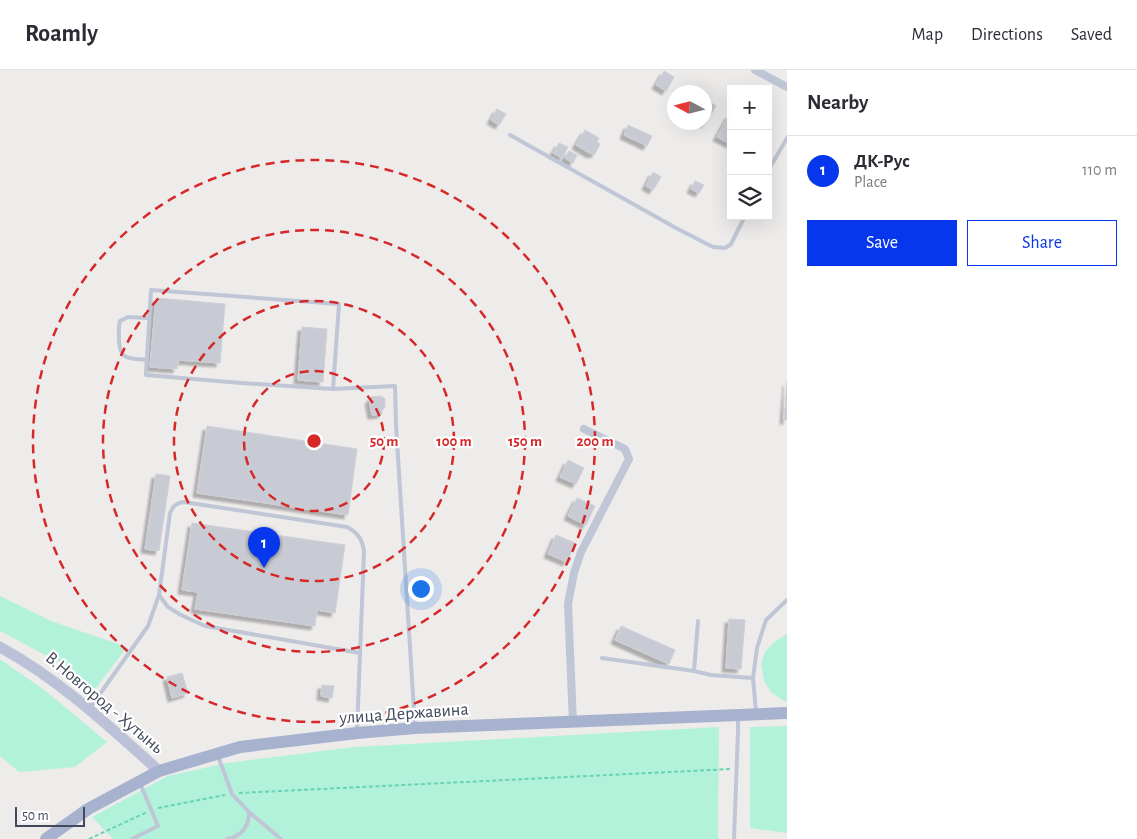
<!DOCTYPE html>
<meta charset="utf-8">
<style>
body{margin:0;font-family:"Alegreya Sans",sans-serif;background:#f2f2f3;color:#2b2b33}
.controls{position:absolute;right:15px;top:15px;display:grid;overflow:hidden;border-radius:0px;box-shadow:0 5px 20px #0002}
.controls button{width:45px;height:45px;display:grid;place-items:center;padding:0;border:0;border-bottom:1px solid #e1e1e2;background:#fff;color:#2b2b33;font:25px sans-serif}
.compass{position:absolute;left:667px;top:15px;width:45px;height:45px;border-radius:50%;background:#fff;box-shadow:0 5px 20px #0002;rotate:277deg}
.scale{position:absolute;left:15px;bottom:12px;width:70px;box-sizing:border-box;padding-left:5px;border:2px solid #42495a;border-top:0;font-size:14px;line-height:18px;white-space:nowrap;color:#42495a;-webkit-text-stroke:4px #fff;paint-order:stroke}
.you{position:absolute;left:420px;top:518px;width:18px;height:18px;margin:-12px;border:4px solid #fff;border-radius:50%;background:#1a73e8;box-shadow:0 0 0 8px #1a73e833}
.badge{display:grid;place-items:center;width:32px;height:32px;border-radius:50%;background:#0737ec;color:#fff;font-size:16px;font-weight:700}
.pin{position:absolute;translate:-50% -41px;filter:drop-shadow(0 1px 2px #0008)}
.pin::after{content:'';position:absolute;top:26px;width:18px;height:15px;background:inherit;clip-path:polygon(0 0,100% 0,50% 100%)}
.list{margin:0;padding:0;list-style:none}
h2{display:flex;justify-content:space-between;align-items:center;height:65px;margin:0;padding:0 20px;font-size:21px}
h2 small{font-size:16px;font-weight:400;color:#7c7c81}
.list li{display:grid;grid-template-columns:32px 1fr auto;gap:15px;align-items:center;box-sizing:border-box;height:70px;padding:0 20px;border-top:1px solid #e1e1e2}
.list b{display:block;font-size:19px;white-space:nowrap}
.list p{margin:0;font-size:16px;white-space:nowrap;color:#7c7c81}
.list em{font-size:16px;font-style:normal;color:#7c7c81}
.actions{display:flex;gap:10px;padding:15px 20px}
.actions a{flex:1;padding:11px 0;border:1px solid #0737ec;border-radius:0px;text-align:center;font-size:18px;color:#0737ec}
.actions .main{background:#0737ec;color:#fff}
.icon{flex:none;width:28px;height:28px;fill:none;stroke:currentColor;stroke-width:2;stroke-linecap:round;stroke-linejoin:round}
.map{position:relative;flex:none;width:787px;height:769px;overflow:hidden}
header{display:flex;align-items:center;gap:30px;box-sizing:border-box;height:70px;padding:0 25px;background:#fff;border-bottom:1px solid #e1e1e2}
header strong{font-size:24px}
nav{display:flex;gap:28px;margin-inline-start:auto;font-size:18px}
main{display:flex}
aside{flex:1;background:#fff}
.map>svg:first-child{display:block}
.green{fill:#b3f2da}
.building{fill:#c9cbd4;stroke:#cecfd8;filter:url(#shadow)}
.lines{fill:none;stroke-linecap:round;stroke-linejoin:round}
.path{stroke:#68d3b7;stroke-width:2;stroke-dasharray:4 2.5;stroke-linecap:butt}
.lane{stroke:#bfc6d5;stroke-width:4}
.street{stroke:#bfc6d5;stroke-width:8}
.secondary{stroke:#bbc2d7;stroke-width:11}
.primary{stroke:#a7b2ce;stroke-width:12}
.ring{fill:none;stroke:#d62828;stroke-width:2.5;stroke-dasharray:9 6}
.labels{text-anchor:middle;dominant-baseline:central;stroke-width:4.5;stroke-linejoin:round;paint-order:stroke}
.street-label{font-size:18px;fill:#42495a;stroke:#fff}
.centre{fill:#d62828;stroke:#fff;stroke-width:2.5}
.ring-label{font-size:15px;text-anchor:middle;font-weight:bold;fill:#d62828;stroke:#fff;stroke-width:4.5;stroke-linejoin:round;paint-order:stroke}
</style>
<header>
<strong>Roamly</strong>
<nav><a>Map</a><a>Directions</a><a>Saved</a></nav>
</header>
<main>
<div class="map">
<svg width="787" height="769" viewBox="0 0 787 769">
<defs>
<filter id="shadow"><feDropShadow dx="-4" dy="4" stdDeviation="1" flood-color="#0004"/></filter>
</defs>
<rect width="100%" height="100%" fill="#eeebeb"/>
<!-- green -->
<path class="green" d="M0,526L51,551L127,577L94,621L60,593L0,561Z
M787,564V631H784L771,622L764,611L761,593L765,582L774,572Z
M0,589L47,622L107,672L75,697L19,702L0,686Z
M787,656V763L750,758V657Z
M719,657L718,769H113L92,747L168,706L227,693L354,677Z"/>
<!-- building -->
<path class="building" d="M664,1L674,7L666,21L656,15Z
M704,28L716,36L705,54L703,52Z
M497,39L506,44L499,55L491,50Z
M729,45L731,46V74L717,67Z
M628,55L652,66L647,76L624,65Z
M585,60L599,68L597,72L600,74L595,84L592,83L591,84L576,75Z
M559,73L568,77L562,88L553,83Z
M569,81L577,85L573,93L565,88Z
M653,102L661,107L653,120L646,116Z
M695,111L704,115L699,123L691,119Z
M156,228L225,234L220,293L178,290L177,299L150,297Z
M302,257L327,259L323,312L298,310Z
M787,312V350H784Z
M381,326L385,329V337L382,340V344L372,345L369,330H371V327Z
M207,356L357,379L348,445L197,423Z
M568,390L584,398L576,414L560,407Z
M156,404L170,406L159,481L145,479Z
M577,428L595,436L586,455L568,446Z
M192,453L345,475L335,543L317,540L315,556L195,539L198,522L182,520Z
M556,465L575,473L567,492L548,484Z
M729,549L745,550L741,599L726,598Z
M621,556L675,580L669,594L615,570Z
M182,603L188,623L172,628L167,607Z
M322,615L334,616L332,628L321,626Z"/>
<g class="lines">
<!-- path -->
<path class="path" d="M239,723L731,699
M158,738L225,725
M89,769L147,742"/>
<!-- lane -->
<path class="lane" d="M510,65L676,158L713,177L725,178L731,174L745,146
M768,101L787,68
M147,290C130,288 120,291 119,271C119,264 118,257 120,251L128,247L149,248
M333,319L339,234L151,220L146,305L241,313L333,319L395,316L396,355L415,657
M698,551L694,601L711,605L753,608
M602,588L694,601
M90,638L148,556L159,525
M756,642L753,608L757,578L766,550L787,530
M357,661L364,481C362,469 358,463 347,457L184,432C176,433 173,436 170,443L159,525L168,537L181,545L205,556L360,583
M218,686L232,724L249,742C249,757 242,766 227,769
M249,742L281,769
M132,769L158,756L140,713
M734,769L738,661V648"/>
<!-- street -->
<path class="street" d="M755,0L787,17
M573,652L568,534L574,503L581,482L629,389L625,379L584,359"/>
<!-- secondary -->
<path class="secondary" d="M0,577C60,610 108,655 159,701"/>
<!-- primary -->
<path class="primary" d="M46,769L88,739L159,701L240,677L357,663L415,658L787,643"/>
</g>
<!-- distance rings -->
<g class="ring">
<circle cx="314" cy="371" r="70"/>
<circle cx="314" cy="371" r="140"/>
<circle cx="314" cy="371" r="211"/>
<circle cx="314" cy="371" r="281"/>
</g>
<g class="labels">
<!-- street labels -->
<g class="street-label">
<text transform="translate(104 633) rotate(40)">В.Новгород - Хутынь</text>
<text transform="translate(404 644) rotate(-4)">улица Державина</text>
</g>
</g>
<circle cx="314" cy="371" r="8" class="centre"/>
<g class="ring-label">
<text x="384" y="376">50 m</text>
<text x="454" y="376">100 m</text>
<text x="525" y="376">150 m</text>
<text x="595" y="376">200 m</text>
</g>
</svg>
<div class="controls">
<button>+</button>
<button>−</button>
<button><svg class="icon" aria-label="layers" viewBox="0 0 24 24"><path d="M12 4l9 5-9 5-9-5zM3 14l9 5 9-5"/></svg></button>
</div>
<svg class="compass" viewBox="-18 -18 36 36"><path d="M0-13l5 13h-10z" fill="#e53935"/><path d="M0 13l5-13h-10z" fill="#7c7c81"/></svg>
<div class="scale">50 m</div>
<div class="you"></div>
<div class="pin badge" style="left:264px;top:498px">1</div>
</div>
<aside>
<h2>Nearby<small></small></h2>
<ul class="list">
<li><span class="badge">1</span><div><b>ДК-Рус</b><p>Place</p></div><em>110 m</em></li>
</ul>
<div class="actions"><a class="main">Save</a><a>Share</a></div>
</aside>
</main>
